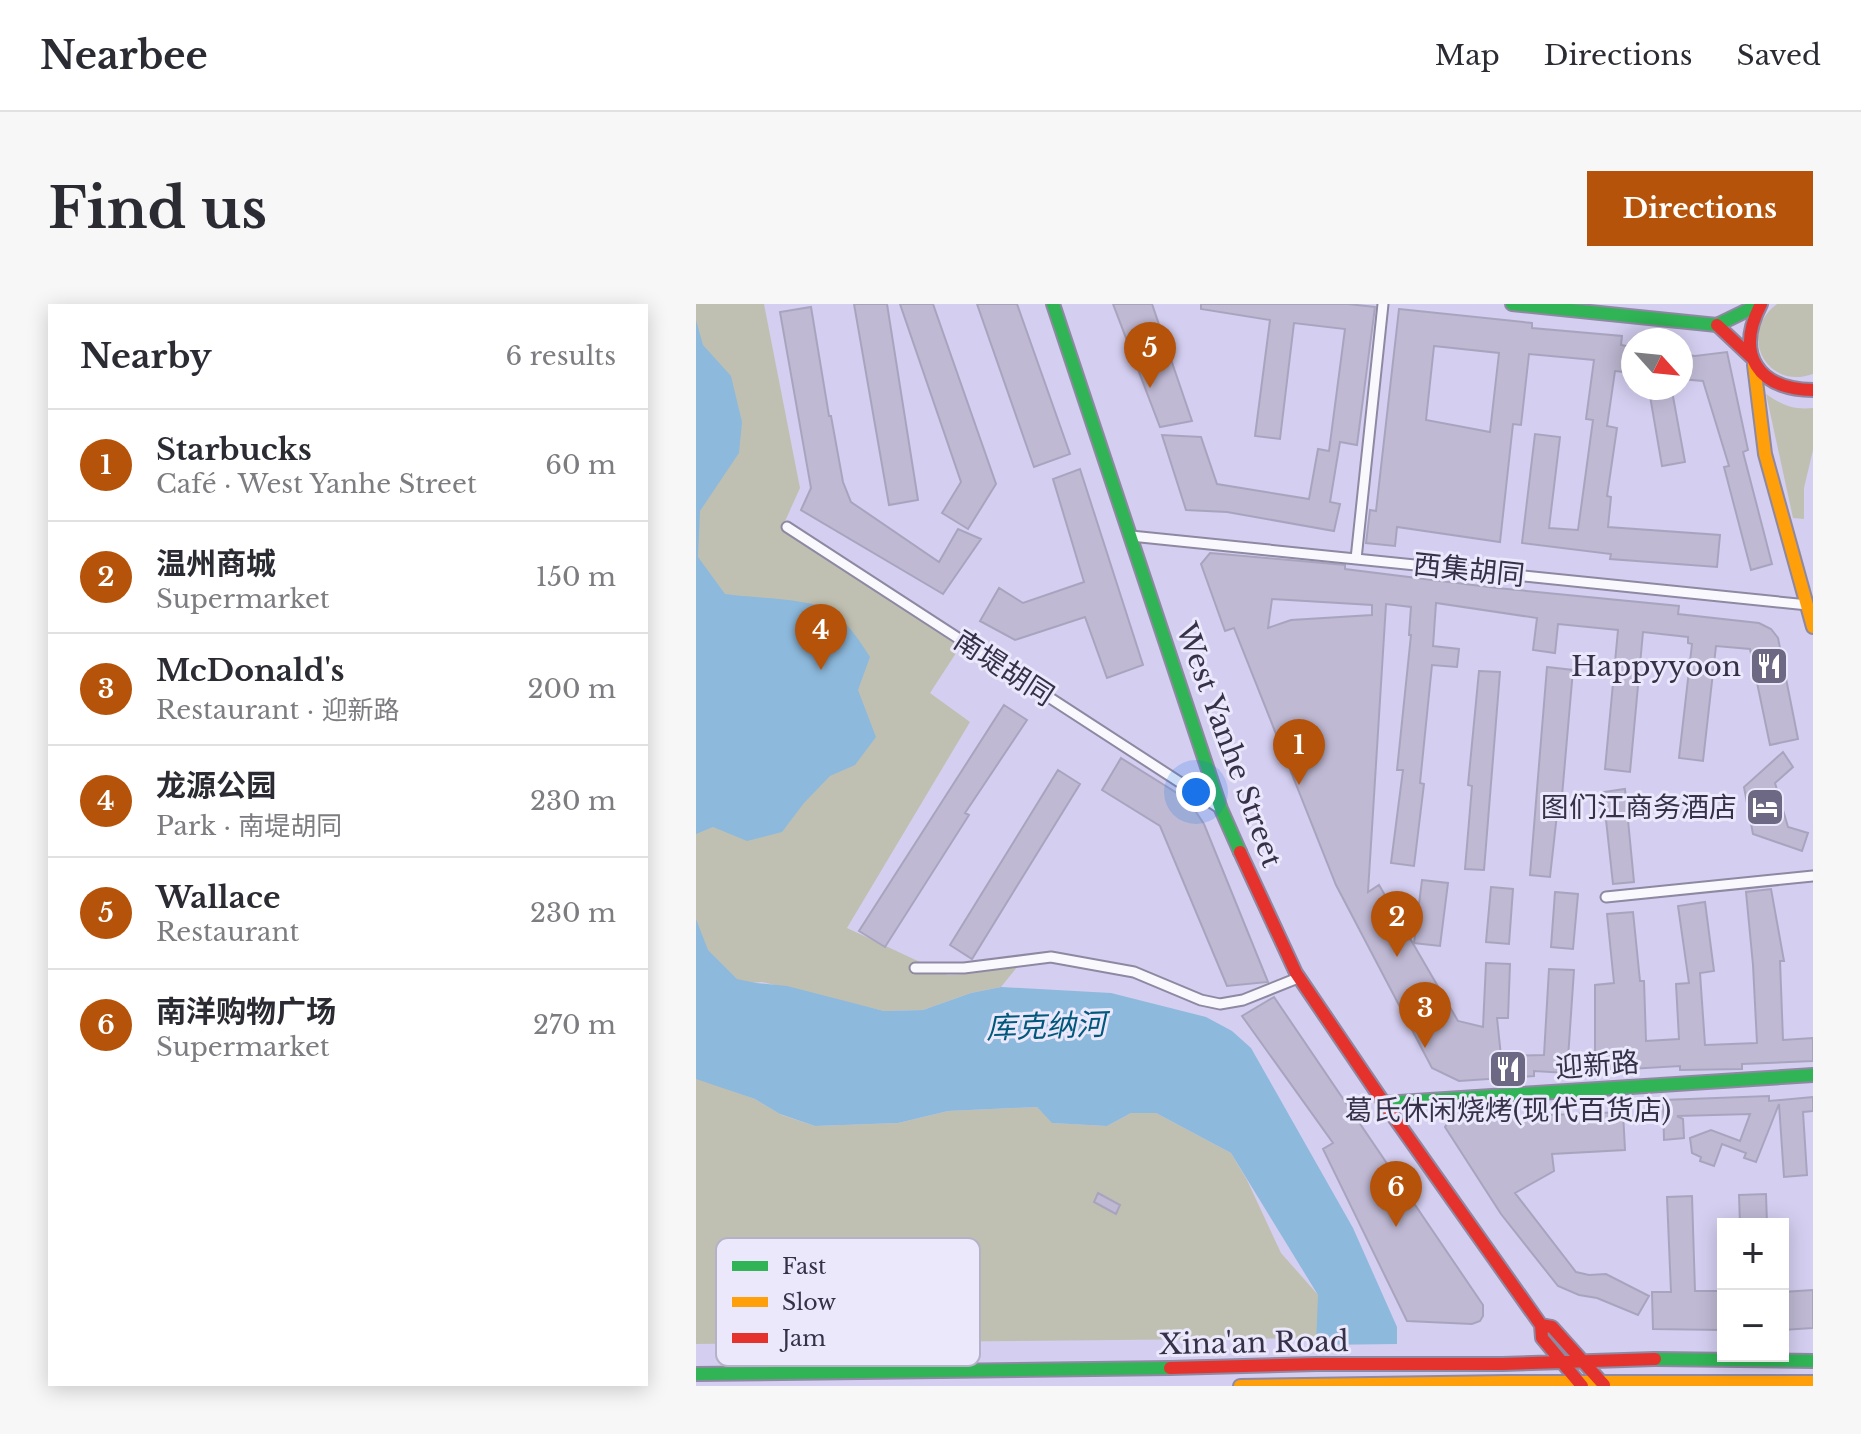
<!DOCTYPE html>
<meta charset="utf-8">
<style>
body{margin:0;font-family:"Libre Baskerville","Noto Sans SC",serif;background:#f7f7f7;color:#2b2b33}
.controls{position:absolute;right:24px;bottom:24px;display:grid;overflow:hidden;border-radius:0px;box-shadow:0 4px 20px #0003}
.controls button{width:72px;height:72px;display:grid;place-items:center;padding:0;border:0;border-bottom:2px solid #e1e1e2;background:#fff;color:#2b2b33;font:40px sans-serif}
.compass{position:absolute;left:925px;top:24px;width:72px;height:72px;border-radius:50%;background:#fff;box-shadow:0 4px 20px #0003;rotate:117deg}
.you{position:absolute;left:500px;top:488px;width:28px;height:28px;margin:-20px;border:6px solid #fff;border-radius:50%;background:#1a73e8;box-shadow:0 0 0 12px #1a73e833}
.badge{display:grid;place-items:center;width:52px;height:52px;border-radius:50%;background:#b45309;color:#fff;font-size:26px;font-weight:700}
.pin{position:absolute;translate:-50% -66px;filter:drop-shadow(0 2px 4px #0008)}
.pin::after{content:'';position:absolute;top:42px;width:28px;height:24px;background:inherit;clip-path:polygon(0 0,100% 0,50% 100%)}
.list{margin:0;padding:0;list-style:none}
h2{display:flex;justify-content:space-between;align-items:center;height:104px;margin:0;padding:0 32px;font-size:34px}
h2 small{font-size:26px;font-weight:400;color:#7c7c81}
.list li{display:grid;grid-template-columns:52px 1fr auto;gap:24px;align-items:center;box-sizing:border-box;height:112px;padding:0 32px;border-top:2px solid #e1e1e2}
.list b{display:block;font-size:30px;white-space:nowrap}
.list p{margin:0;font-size:26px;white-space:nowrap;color:#7c7c81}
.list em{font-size:26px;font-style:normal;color:#7c7c81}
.map{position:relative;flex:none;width:1117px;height:1082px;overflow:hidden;border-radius:0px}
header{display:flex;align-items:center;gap:48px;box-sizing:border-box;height:112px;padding:0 40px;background:#fff;border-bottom:2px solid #e1e1e2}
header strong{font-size:38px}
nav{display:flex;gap:44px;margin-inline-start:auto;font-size:28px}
.intro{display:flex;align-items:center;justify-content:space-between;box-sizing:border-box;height:192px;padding:0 48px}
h1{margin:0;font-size:56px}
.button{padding:20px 36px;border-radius:0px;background:#b45309;color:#fff;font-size:28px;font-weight:700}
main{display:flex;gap:48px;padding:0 48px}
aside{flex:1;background:#fff;border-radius:0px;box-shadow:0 4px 20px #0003}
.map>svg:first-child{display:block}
.green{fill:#c0c0b2}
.water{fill:#8db9dc}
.pier{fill:#d4cef0}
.building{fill:#bfb9d4;stroke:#a9a4be;stroke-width:2;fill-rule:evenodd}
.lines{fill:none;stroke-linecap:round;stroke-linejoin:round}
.street-casing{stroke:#8e88a2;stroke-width:13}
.fast-casing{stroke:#8e88a2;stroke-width:16}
.slow-casing{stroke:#8e88a2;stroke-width:16}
.jam-casing{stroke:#8e88a2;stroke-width:16}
.street{stroke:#f9f8fd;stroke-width:9}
.fast{stroke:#30b455;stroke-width:12}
.slow{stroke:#ff9f0a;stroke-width:12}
.jam{stroke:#e5322d;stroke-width:12}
.labels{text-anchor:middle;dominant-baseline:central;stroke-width:6;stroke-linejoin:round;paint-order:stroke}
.street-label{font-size:28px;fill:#363149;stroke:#ebe8fb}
.poi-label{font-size:28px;fill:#363149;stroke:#ebe8fb;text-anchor:end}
.water-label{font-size:30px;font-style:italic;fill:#00597c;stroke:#ebe8fb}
.key{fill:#ebe8fb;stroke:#b5b1c6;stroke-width:2}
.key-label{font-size:22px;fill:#363149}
</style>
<header>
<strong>Nearbee</strong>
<nav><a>Map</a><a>Directions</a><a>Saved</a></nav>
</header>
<div class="intro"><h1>Find us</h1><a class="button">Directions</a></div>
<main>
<aside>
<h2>Nearby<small>6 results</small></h2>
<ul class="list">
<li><span class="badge">1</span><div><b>Starbucks</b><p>Café · West Yanhe Street</p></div><em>60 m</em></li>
<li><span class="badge">2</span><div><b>温州商城</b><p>Supermarket</p></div><em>150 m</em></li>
<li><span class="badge">3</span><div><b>McDonald's</b><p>Restaurant · 迎新路</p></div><em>200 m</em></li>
<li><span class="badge">4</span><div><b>龙源公园</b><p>Park · 南堤胡同</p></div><em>230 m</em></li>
<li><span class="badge">5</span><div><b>Wallace</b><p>Restaurant</p></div><em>230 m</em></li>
<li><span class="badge">6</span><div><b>南洋购物广场</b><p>Supermarket</p></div><em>270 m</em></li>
</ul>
</aside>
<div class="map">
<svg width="1117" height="1082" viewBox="0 0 1117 1082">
<rect width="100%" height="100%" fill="#d4cef0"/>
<!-- green -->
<path class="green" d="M0,0H68L104,184L86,224L264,343L234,389L274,418L151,624L252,671L271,670L322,662L305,683L275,689L227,706L188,707L66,678L0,684Z
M1081,0H1117V70C1070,87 1041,29 1081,0Z
M1070,90C1086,101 1097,106 1117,104V146L1108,184V215L1097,214Z
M0,774L59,795L86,811L119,822L202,819L252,807L341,803L357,819L411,822L435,809H460L535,849L551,876L585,949L631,1001L622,1034L0,1040Z"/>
<!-- water -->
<path class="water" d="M0,16L7,41L35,72L46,118L43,149L4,207L2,253L29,290C55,294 112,294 133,306C151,317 163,336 174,353L162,386L180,433L159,461L134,472L108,499L86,528L51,537L17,523L0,530Z
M0,615L12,646L41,675L60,679L91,682L188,707L227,706L275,689L305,683L415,689L510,713L536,727L555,744L657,924L701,1023V1040L622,1082L620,1041L622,991L535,849L460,809H435L411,822L356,819L341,803L252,807L202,819L119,822L84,810L59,795L0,775Z"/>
<!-- pier -->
<path class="pier" d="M701,1040L702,1082H621L620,1041Z"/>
<!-- building -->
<path class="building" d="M158,0H191L222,196L193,201Z
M204,0H237L300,180L272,225L246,209L265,178Z
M281,0H321L374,150L338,163Z
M417,0H456L496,117L464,123Z
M505,0H652L679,3L661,141L644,138L634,198L644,200L638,227L531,208L490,206L466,131L505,133L521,180L613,195L622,145L633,147L649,25L598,19L584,135L559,132L574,16L505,5Z
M115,3L133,112H135L147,178L155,198L243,258L262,225L285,235L247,290L105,206L115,184L84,8Z
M703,5L836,19V24L926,32L925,41L937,43V69L919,67L911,122L921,124L911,192L915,193L912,223L1024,231L1021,263L914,255L915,250L826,239L839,130L864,133L853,224L882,226L897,116L890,115L898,56L833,50L825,121L817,120L804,238L701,223L699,242L670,239L674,206L680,207ZM738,42L803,49L794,128L730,116Z
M1031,48L1052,146L1047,148L1076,260L1055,266L1028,163L1033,162L1007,77L985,75V50L999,52Z
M976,87L989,158L966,162L954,92Z
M384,165L447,361L411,374L389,313L319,336L284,317L303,284L327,299L388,278L357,175Z
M514,249L649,261V265L801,284L983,302L982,310L1063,319L1075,325L1082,334L1102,435L1074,441L1054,345L1020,342L1007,457L983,454L996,340L992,339V333L947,328L934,468L909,465L922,326L862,320L859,349L837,346L841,314L740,299L737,342L763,345L761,363L736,361L724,479L728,480L718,562L695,559L707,466H701L715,331H713L715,303L690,300L672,588L683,581L762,717L787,723L790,659L814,660L812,714H801L805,752L848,751L853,665L878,666L871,769L838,767V772L763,777L736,764L640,581L538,324L529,327L505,260ZM576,295L676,301V311L595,316L572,324Z
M851,363L877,366L866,492H863L854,573L834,571Z
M783,367L804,368L788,566L769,565L776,482L772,481Z
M308,401L331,416L269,509L273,511L189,643L163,627Z
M1087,448L1097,463L1079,479L1092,523L1112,529L1106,547L1057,530L1048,483Z
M425,454L492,496L508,520L572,678L531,682L464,522L406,486Z
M362,466L384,480L276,655L254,641Z
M929,485L938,578L917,580L907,488Z
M726,576L752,579L744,642L718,639Z
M795,583L817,585L813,640L790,638Z
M1075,585L1088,657H1084L1087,736L1117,734V757L1046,760V765L984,766V762L899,767V681L918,679L911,610L937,608L944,677H948L950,737L983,735L980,680L993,679L982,602L1009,598L1018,667L1004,669L1009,741L1061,739L1057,661L1050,588Z
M859,588L882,590L877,645L855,643Z
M578,693L787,1001V1012L784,1017L776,1020L711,1017L627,845L637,839L546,712Z
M1073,792V797L1117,793V807L1107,808L1111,871L1088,873L1083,800L1060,858L1048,854L1050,849L1026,840L1018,862L1004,857L1005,853L996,849L994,834L1015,826L1044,837L1054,810L981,812L987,815L988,834L968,836L967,796Z
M927,808L929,846L856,850L858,867L819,889L880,968L893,971L910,970L953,992L942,1011L901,994L883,991L862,982L805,910L749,823L754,815Z
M402,889L424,901L420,910L398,898Z
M1070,890L1071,920H1044L1043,891Z
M996,892L999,987H1027V1026L957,1025L956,988H975L971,893Z
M1117,986V1024L1087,1026V988Z"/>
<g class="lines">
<!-- street casing -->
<g class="street-casing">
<path id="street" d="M91,223L525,505
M435,232L1112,301
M660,255L687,0
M910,593L1117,572
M219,664H268L355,653L438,668L505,696L524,700L547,696L602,674"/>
</g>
<!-- fast casing -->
<g class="fast-casing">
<path id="fast" d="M357,0L525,505L544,548
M816,0L1021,21L1064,0
M688,799L1117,771
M959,1055L1117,1057
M0,1070L474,1064"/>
</g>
<!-- slow casing -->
<g class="slow-casing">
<path id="slow" d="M1058,61L1069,150L1117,323
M544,1082L810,1078H1117"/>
</g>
<!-- jam casing -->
<g class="jam-casing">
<path id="jam" d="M1065,0C1039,50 1061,85 1117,86
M1021,21L1055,53
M544,548L600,669L688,799L845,1021L846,1034L886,1082
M845,1021L856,1023L908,1081
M474,1064L620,1060H807L959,1055"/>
</g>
<!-- street -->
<use href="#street" class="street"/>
<!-- fast -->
<use href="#fast" class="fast"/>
<!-- slow -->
<use href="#slow" class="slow"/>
<!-- jam -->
<use href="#jam" class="jam"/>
</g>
<!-- icons -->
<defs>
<g id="restaurant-square" transform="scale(2)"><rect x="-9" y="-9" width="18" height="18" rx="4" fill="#6d6883" stroke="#ebe8fb"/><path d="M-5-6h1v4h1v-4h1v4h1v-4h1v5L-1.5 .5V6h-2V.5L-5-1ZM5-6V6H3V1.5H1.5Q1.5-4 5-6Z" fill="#fff"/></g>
<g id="hotel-square" transform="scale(2)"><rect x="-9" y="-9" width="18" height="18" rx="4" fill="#6d6883" stroke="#ebe8fb"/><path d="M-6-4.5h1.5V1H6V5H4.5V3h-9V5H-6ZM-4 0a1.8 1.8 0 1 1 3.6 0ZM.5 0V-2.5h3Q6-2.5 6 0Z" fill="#fff"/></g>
</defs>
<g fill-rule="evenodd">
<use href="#restaurant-square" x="1073" y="362"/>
<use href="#hotel-square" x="1069" y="503"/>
<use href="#restaurant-square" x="812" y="765"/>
</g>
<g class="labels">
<!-- street labels -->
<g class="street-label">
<text transform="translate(773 266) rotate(6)">西集胡同</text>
<text transform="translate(308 364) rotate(33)">南堤胡同</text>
<text transform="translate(533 441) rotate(70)">West Yanhe Street</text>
<text transform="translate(901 761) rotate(-4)">迎新路</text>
<text transform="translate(558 1039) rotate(-1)">Xina'an Road</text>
</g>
<!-- poi labels -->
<g class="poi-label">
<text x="1045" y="362">Happyyoon</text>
<text x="1041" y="503">图们江商务酒店</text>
<text x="812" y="806" text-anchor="middle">葛氏休闲烧烤(现代百货店)</text>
</g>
<!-- water labels -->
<g class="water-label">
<text transform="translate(350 722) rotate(-2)">库克纳河</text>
</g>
</g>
<!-- legend -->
<rect x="20" y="934" width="264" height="128" rx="12" class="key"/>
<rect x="36" y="957" width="36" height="10" fill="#30b455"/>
<rect x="36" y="993" width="36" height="10" fill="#ff9f0a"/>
<rect x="36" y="1029" width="36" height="10" fill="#e5322d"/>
<g class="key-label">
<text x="86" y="970">Fast</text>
<text x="86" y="1006">Slow</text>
<text x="86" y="1042">Jam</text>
</g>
</svg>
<div class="controls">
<button>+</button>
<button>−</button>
</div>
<svg class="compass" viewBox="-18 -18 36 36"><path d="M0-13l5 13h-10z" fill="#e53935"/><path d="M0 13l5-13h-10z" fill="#7c7c81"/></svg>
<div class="you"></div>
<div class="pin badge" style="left:603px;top:481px">1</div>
<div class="pin badge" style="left:701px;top:653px">2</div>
<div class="pin badge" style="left:729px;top:744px">3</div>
<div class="pin badge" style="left:125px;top:366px">4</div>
<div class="pin badge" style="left:454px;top:84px">5</div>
<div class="pin badge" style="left:700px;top:923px">6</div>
</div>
</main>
